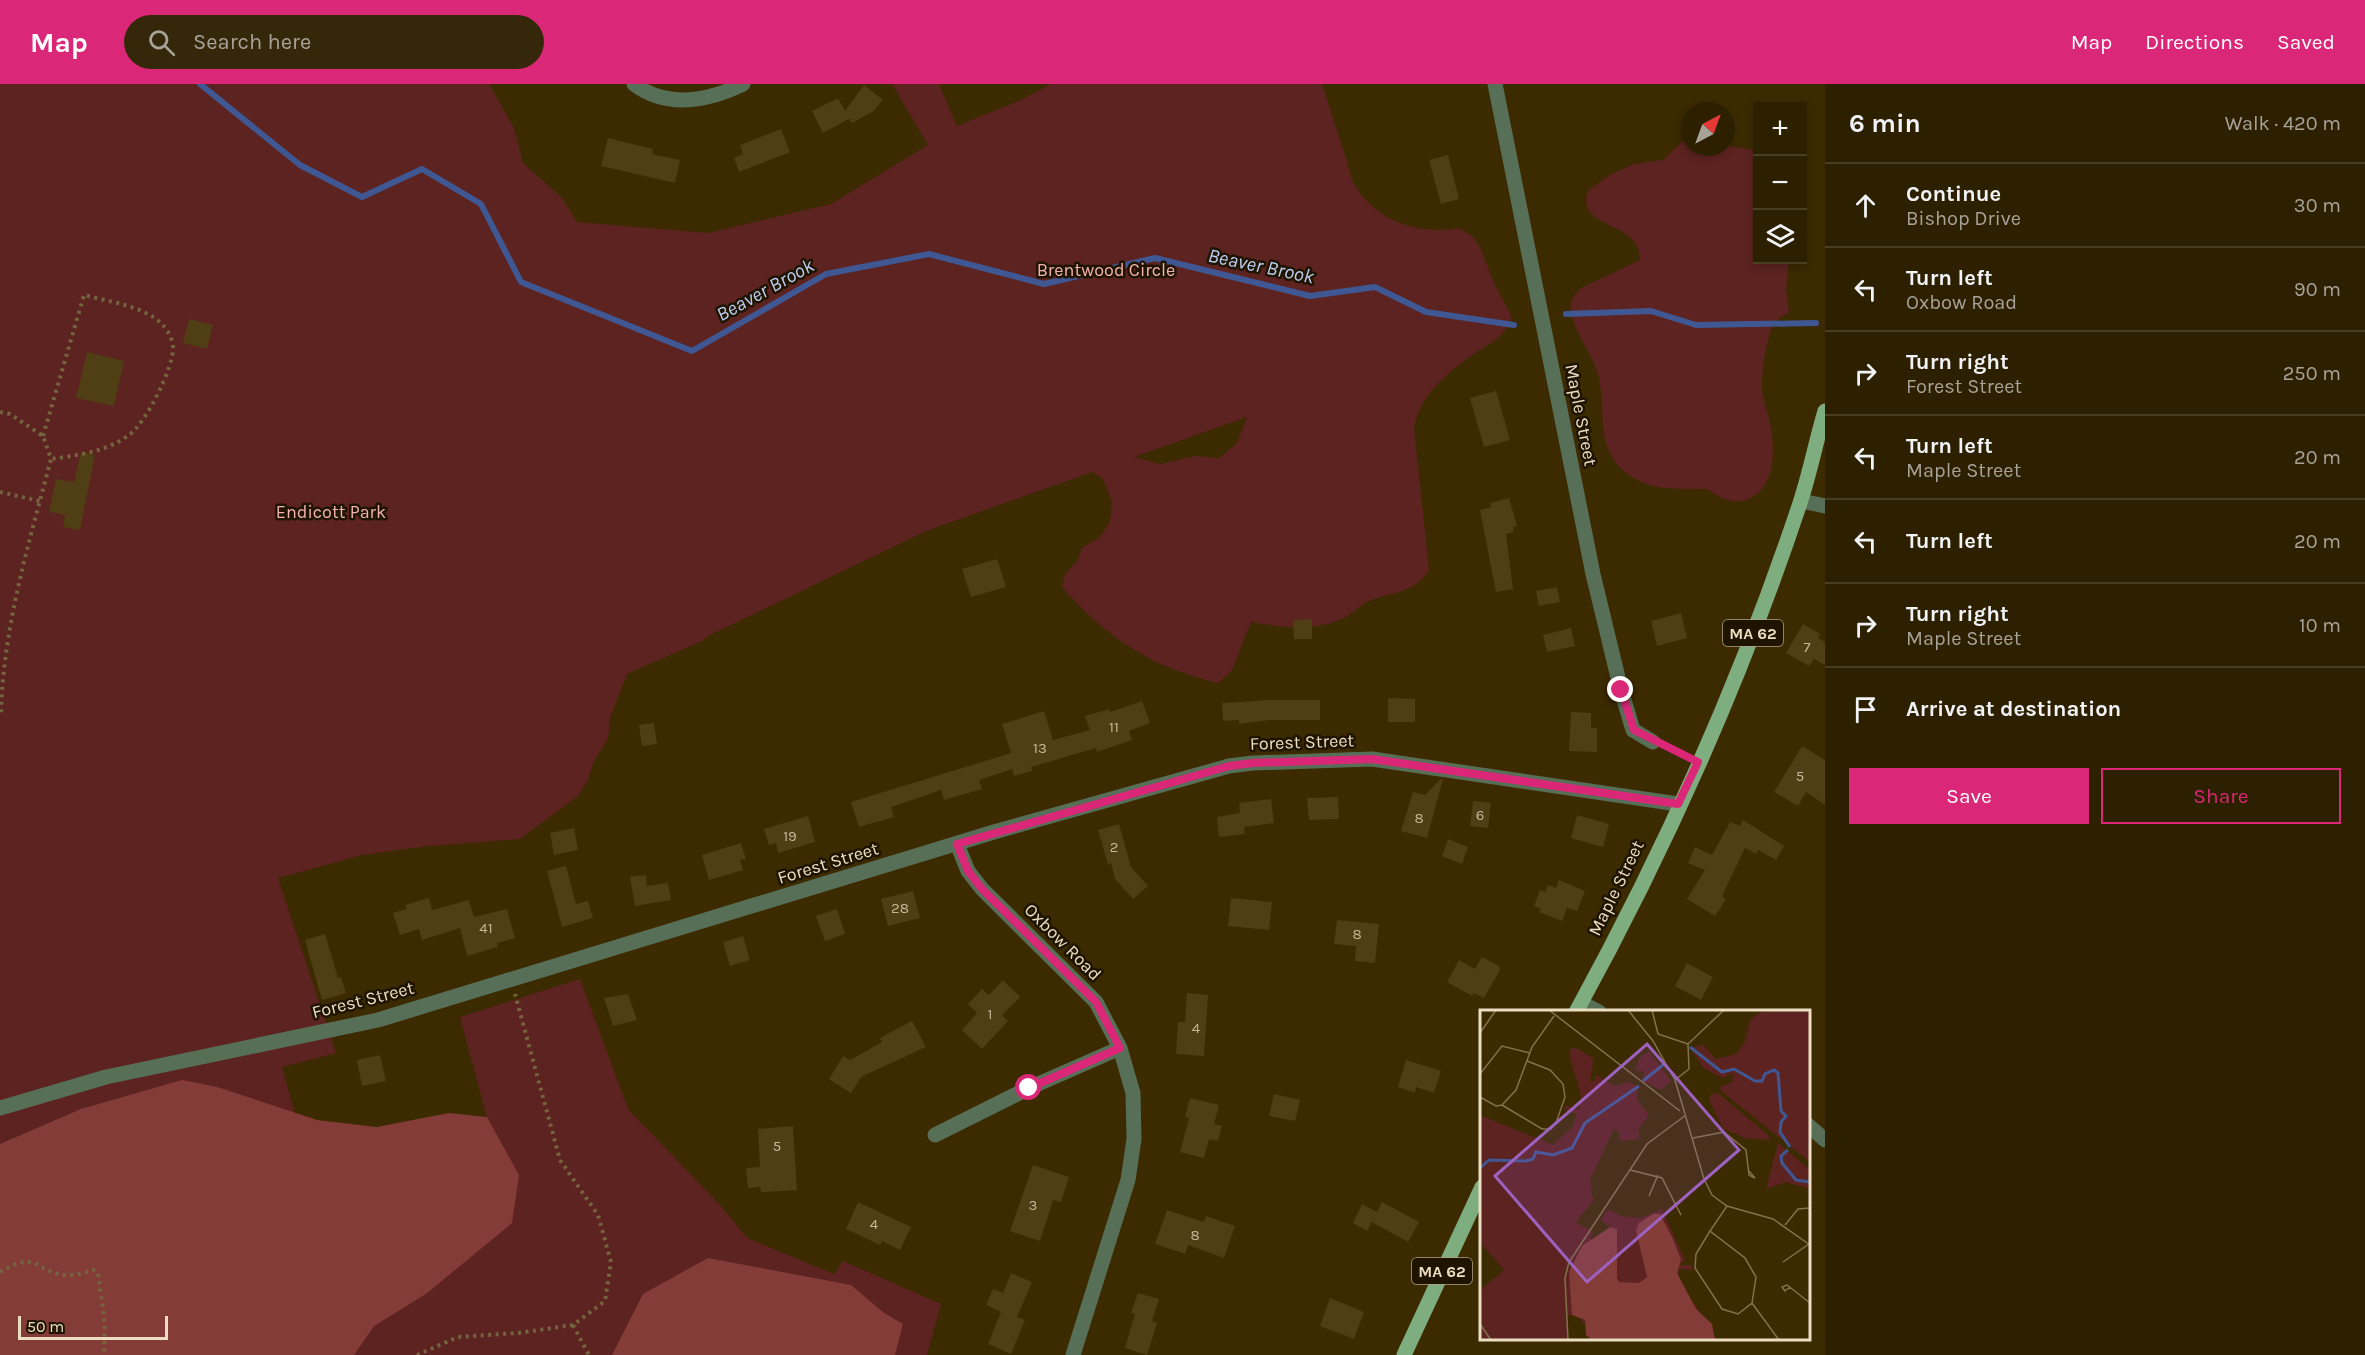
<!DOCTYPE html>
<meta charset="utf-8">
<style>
body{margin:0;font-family:Karla,sans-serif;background:#35280a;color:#f1f3f6}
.controls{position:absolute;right:18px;top:18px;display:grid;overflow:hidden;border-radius:0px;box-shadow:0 3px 9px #0003}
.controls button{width:54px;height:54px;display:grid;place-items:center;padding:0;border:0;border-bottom:2px solid #483e22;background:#2d2000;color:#f1f3f6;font:30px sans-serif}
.compass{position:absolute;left:1681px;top:18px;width:54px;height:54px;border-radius:50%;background:#2d2000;box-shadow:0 3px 9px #0003;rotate:41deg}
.scale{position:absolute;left:18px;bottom:15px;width:150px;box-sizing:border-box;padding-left:6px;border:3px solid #ecdec2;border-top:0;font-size:16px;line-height:21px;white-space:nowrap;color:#ecdec2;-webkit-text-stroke:4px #1e1400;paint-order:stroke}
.stop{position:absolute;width:18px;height:18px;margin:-14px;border:4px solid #db2777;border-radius:50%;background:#fff}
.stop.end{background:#db2777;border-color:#fff;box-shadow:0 2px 6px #0008}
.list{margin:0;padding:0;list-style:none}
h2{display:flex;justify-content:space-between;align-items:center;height:78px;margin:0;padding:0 24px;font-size:26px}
h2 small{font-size:20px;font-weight:400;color:#a7a399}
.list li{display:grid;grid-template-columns:39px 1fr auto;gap:18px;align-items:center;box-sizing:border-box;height:84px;padding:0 24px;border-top:2px solid #483e22}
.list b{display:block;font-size:22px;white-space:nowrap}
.list p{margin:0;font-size:20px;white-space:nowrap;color:#a7a399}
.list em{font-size:20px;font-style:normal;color:#a7a399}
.actions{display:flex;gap:12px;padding:18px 24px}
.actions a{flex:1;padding:14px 0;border:2px solid #db2777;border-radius:0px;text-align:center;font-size:21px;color:#db2777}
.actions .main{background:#db2777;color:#fff}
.icon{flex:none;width:33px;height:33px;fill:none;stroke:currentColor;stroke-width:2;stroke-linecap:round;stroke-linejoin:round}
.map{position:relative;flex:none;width:1825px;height:1271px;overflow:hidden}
header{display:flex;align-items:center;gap:36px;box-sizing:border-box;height:84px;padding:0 30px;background:#db2777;color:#fff}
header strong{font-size:28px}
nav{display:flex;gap:33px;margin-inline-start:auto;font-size:21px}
.search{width:420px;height:54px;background:#35280a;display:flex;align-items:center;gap:15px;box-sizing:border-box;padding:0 21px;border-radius:33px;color:#a7a399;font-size:22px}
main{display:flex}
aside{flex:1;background:#2d2000}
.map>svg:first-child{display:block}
.green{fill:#5c2320;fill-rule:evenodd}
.forest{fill:#843c38}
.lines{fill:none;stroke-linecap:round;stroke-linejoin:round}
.stream{stroke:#3f5893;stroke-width:6}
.building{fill:#503e14}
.path{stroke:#75643f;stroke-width:4;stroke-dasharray:3 4.5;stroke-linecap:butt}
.minor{stroke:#576e57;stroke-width:15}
.tertiary{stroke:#576e57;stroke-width:15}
.primary{stroke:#7eae7f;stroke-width:15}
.route{stroke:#db2777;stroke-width:8}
.labels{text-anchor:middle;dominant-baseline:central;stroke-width:5;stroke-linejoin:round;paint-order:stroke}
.number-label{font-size:15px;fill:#c5b696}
.shield{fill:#1e1400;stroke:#aea188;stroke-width:1.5}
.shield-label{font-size:16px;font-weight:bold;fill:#ecdec2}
.park-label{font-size:18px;fill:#f4b2ac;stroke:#1e1400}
.street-label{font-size:18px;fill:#ecdec2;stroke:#1e1400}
.water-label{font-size:20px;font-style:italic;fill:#bdcef1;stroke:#1e1400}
.inset-river{fill:none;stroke:#3f5893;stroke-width:3}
.inset-road{fill:none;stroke:#82724e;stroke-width:1.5}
.view{fill:#9d61c0;fill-opacity:0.15;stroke:#9d61c0;stroke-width:3}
.inset-edge{fill:none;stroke:#ecdec2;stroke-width:3}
</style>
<header>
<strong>Map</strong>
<div class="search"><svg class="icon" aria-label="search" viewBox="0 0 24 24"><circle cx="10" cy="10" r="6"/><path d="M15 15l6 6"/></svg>Search here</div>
<nav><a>Map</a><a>Directions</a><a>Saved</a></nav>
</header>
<main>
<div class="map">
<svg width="1825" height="1271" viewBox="0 0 1825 1271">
<rect width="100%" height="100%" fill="#3c2a00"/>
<!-- green -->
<path class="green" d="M0,0H489L514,44L523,79L562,114L577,138L708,149L831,120L928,61L892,0H939L957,42L1021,16L1051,0H1322C1330,24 1337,47 1345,71C1348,80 1350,93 1355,102C1379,139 1419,151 1460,144L1473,153L1480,163L1494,199L1512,233C1504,254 1492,258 1474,270C1447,289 1420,310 1414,344L1429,486C1411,512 1395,506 1369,517C1359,521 1352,530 1342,535C1311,548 1283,543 1251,538L1232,586L1218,599C1153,584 1105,553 1062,503L1065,490L1076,478L1083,463L1099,454L1110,438L1112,417L1103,395L1092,388L926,447L710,551L702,557L627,590L610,634L608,655L594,677L588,696L578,712L520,755L428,762L362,771L278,794L336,969L282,983L320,1120L495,1064L460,933L580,895L628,1025L721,1122L747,1154L834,1190L843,1177L941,1220L927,1271H0ZM1247,333L1237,359L1219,374L1195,372L1160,380L1134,373Z
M1686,54H1690V63L1726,62L1757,66L1758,176H1789L1786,205L1789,228L1773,239C1766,260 1762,280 1762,303C1762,317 1769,330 1771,344C1775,370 1775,406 1746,416C1732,420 1718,414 1708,405C1678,405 1648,408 1624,387C1593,361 1608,322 1597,287C1591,268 1575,249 1571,228C1569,218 1574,211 1581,204L1640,176C1639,172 1639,166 1637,162C1626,139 1576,140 1588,107L1608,92L1634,80L1663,76Z"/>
<!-- forest -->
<path class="forest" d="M182,996L217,1003L317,1036L377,1043L449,1029L487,1033L519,1091L512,1139L426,1210L374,1242L354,1271H0V1060L81,1025Z
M708,1174L851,1201L884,1229L903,1240L895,1271H612L643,1210Z"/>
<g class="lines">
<!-- stream -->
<path class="stream" d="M200,0L300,81L362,113L422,85L481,120L521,198L692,267L826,190L929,170L1044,200L1155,174L1310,212L1375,203L1426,228L1514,241
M1566,230L1651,227L1696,241L1816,239"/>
</g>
<!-- building -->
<path class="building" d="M864,1L883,16L874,27L852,39L849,35L823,49L812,27L838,14L845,27Z
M781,45L790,68L739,88L734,74L743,70L740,61Z
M608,54L653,65L652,70L680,76L675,99L601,82Z
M1448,71L1459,115L1441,120L1429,76Z
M189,235L213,241L207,265L183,259Z
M87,268L124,277L114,322L76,314Z
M1496,307L1510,356L1484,363L1470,314Z
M81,368L95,371L80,446L63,443L65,431L49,428L56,395L74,398Z
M1509,414L1517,442L1513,443L1514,448L1506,450L1513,505L1496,508L1480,426L1491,423L1490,419Z
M997,475L1006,503L971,513L962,485Z
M1557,503L1560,518L1539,522L1536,507Z
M1681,529L1687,554L1657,562L1651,537Z
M1312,535V555H1294L1293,536Z
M1803,540L1820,550L1818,554L1825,558V581L1814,575L1809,582L1786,569Z
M1571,544L1575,562L1547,568L1543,551Z
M1388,614L1415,615V638H1388Z
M1269,616H1320V636H1269L1239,640V636L1223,637L1222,619Z
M1142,617L1150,639L1129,647L1132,656L1097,668L1096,664L1031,683L1032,687L1014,692L1012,685L979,696L982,705L944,716L941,706L891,723L894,733L859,743L851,718L1011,669L1002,640L1044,627L1053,656L1090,646L1085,632L1109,625L1110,628Z
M1571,628L1591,629V644H1597V668L1569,667Z
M654,639L657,660L642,662L639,641Z
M1802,662L1825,676V721L1806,708L1798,722L1774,708Z
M1441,695H1443L1427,754L1401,747L1413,708L1425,711Z
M1338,713L1339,735L1309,736L1307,714Z
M1271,715L1274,739L1244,743L1245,750L1219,753L1217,733L1240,729L1239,719Z
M1473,717L1491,719L1488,744L1470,742Z
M1577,731L1609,740L1603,763L1571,754Z
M808,732L815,758L778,769L776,759L769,761L764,745Z
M1743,736L1784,762L1776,776L1758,766L1756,770L1745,764L1722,812L1726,815L1715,832L1687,815L1705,786L1688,779L1695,763L1712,771L1730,738L1740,742Z
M1119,740L1131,783L1148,802L1133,815L1115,795L1111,779L1108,780L1098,746Z
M574,744L578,766L554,771L550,749Z
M1448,755L1468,763L1462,780L1442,772Z
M741,759L746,775L740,776L743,786L709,796L702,771Z
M566,782L576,820L588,817L593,834L562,843L547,787Z
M646,791L647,802L668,799L671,816L635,822L630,793Z
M1559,796L1585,807L1577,827L1567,824L1562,837L1539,828L1541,825L1534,822L1540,806L1545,808L1548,801L1556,804Z
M913,807L920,834L888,842L881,815Z
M429,814L432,826L469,816L474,833L507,825L515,854L497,859L498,863L467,872L460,844L422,856L419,845L400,851L393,829L407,825L405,821Z
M1231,814L1272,818L1269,846L1228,842Z
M837,825L845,850L825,857L816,832Z
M1337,836L1379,840L1375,879L1355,877L1356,862L1334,860Z
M325,850L338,894L341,893L346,909L322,916L305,856Z
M743,852L750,876L730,882L723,858Z
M1482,873L1499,882L1500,886L1484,914L1474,909L1472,912L1447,898L1459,876L1475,885Z
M1687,879L1713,893L1701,916L1675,902Z
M1003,896L1020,913L1002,931L1008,937L982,965L962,946L977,929L968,920L982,905L989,911Z
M1187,909L1208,911L1204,972L1176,970L1178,938H1185Z
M628,910L637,936L613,942L604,914Z
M912,937L926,963L861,993L851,1009L829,995L843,972L850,976L882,958L880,954Z
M380,971L386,997L362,1002L357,976Z
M1406,976L1441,987L1434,1009L1416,1003L1415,1009L1398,1003Z
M1274,1010L1300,1016L1295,1037L1269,1032Z
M1190,1014L1219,1021L1214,1040L1222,1042L1218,1057L1209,1055L1204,1074L1180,1068L1189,1034L1185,1033Z
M793,1042L797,1106L761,1108L760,1103L748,1104L746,1084L760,1083L758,1045Z
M1033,1081L1069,1093L1061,1118L1053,1116L1040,1157L1010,1147Z
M858,1118L911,1143L900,1166L882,1157L880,1161L846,1145Z
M1382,1118L1419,1138L1408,1158L1372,1138Z
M1362,1120L1377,1128L1367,1147L1353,1139Z
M1167,1126L1204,1138L1206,1132L1235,1142L1224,1174L1188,1161L1185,1170L1155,1160Z
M1011,1189L1032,1198L1017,1233L1025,1236L1011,1270L988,1260L1001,1228L986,1221L993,1205L1003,1209Z
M1138,1209L1159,1215L1152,1237L1157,1239L1147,1271L1125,1264L1135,1230L1131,1229Z
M1330,1214L1364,1228L1354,1255L1320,1242Z"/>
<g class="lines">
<!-- path -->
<path class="path" d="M0,328L10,330L43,352L51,375C29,459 3,543 1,631
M43,352L84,211C109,218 141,221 161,239C167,245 172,253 173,263C174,283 146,339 129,351C106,368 78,371 51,375
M0,408L40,417
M1668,664L1685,672
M0,1188C39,1166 32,1186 64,1191C73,1192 84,1189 93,1186L98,1189L105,1241L104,1271
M573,1241L589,1271
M417,1271L458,1253L518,1249L573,1241L605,1217L611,1178L598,1131L560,1076L515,910"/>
<!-- minor -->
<path class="minor" d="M634,0C667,25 709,17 743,0
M1495,0L1593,490L1621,606L1633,646L1653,658
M957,760L968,787L982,805L1096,918L1120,964L1133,1009L1134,1055L1128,1096L1073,1271
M1581,919L1599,928
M1808,1041L1825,1056
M935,1051L1029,1004L1120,964"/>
<!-- tertiary -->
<path class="tertiary" d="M1801,417L1825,422
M0,1024L106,993L378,936L994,748L1229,682L1253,679L1372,675L1678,720"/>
<!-- primary -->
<path class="primary" d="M1576,928C1665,766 1742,594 1800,419C1810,389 1816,357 1825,327
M1404,1271L1482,1103"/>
</g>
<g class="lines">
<!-- route -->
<path class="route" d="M1029,1004L1120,964L1096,918L982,805L968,787L957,760L1229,682L1253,679L1372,675L1678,720L1698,678L1634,646L1621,606"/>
</g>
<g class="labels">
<!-- number labels -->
<g class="number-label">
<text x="1807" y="563">7</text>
<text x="1114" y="643">11</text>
<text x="1040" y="664">13</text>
<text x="1800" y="692">5</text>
<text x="1480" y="731">6</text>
<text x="1419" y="734">8</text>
<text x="790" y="752">19</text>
<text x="1114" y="763">2</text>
<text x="900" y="824">28</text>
<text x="486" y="844">41</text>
<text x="1357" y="850">8</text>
<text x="990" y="930">1</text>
<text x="1196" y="944">4</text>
<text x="777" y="1062">5</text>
<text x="1033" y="1121">3</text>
<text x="874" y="1140">4</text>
<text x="1195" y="1151">8</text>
</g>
<!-- shield labels -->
<g class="shield">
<rect x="1723" y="536" width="60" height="26" rx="4.5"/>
<rect x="1412" y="1174" width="60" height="26" rx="4.5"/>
</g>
<g class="shield-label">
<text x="1753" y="549">MA 62</text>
<text x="1442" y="1187">MA 62</text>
</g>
<!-- park labels -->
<g class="park-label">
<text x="1106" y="186">Brentwood Circle</text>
<text x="331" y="428">Endicott Park</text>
</g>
<!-- street labels -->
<g class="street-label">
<text transform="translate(1581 331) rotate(79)">Maple Street</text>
<text transform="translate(1302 658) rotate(-2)">Forest Street</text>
<text transform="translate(828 779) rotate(-17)">Forest Street</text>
<text transform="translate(1616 804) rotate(-64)">Maple Street</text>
<text transform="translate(1063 858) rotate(45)">Oxbow Road</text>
<text transform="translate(363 916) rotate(-14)">Forest Street</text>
</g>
<!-- water labels -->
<g class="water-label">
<text transform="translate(1261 182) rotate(12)">Beaver Brook</text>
<text transform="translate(765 206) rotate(-29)">Beaver Brook</text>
</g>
</g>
<!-- overview -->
<g transform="translate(1480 926)">
<rect width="330" height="330" fill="#3c2a00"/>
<path d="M284,0H330V152L241,81L240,77L252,72L253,63L243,68L223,58L211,38L223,35L236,49L256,44L264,34L271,9ZM95,37L114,49L110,71H115L116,65L135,76L149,72L158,76L157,90L169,105L158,120L160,128L155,130L140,131L139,122L134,119L110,170L113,191L96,212L113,222L110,228L123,236L133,219L121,210L128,199L141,206L161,208L182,199L205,250L199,255H211L213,260L199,259L198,268L237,330H148L115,313H102V305H87V330H0V280L24,260L0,233V105L73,135L93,116L97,104L84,100L86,95L98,100L102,90L90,46V40ZM169,41L191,71L181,80L162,71L164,62L155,60L159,48ZM238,83L288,125L290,130L264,128L243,118L229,90L231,84ZM298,133L330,160V179L306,172L286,179Z" fill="#5c2320"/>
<path d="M173,204H180L193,229L201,250L197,263L216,299L232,314L235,330H112L106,325L105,310L92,305L89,262L102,236L130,217L137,219V268L139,272L159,273L167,267L156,220L159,213Z" fill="#843c38"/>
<path class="inset-river" d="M210,37L242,62L254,59L275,71H282L285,64L294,60L298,63L301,101L306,106L301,112L300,122L310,137M163,71L184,54M308,140L301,146L302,153L316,170L330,172M0,158L9,150L46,151L53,149L56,142L73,145L92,138L105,113L159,76"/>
<path class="inset-road" d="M69,0L200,101M148,0L173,31L195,70L224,169L232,185L247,196L293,209L330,235M172,0L178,24L208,34M0,23L16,0M208,34L244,0M0,64L22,36L50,43M195,70L209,59L208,34M0,87L16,96L22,95L36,80L52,37L74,6M22,95L62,119H71L76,113L85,87L83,74L70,60L47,51M213,128L244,122L266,140L269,165L275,168L269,161M150,160L182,168L201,205M169,186L178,165M305,215L318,199L330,198M230,221L216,244L215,258L242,299L258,304L272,293L276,267L265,248L230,221L247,196M303,252L329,234M310,277L305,281L302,277L307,275L330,293M272,293L299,330M0,314L11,330M88,330L85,268L89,252L167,134L206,105"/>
<path class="view" d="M167,34L259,140L107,272L15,166Z"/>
<rect width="330" height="330" class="inset-edge"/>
</g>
</svg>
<div class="controls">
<button>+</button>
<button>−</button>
<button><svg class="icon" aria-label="layers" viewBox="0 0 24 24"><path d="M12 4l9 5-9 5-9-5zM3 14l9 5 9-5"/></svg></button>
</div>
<svg class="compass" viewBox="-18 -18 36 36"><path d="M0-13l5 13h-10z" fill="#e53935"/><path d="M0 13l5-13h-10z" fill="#a7a399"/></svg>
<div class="scale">50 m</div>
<div class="stop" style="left:1029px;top:1004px"></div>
<div class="stop end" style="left:1621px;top:606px"></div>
</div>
<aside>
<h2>6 min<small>Walk · 420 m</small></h2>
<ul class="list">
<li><svg class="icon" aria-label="ahead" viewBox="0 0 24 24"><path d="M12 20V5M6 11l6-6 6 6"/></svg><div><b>Continue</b><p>Bishop Drive</p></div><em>30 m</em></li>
<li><svg class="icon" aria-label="left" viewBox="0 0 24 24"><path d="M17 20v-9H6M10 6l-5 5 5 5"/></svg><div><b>Turn left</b><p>Oxbow Road</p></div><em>90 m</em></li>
<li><svg class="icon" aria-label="right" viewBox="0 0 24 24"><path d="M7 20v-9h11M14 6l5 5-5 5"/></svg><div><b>Turn right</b><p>Forest Street</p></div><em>250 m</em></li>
<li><svg class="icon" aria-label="left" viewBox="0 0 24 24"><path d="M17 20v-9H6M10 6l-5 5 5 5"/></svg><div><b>Turn left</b><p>Maple Street</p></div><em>20 m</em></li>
<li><svg class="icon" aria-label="left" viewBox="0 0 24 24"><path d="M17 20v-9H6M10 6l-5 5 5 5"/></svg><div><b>Turn left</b></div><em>20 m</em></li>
<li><svg class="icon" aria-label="right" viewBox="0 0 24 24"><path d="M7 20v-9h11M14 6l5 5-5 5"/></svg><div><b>Turn right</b><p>Maple Street</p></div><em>10 m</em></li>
<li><svg class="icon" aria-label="arrive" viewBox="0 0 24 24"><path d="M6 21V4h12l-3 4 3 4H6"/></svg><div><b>Arrive at destination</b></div></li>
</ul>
<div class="actions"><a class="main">Save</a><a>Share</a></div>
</aside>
</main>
